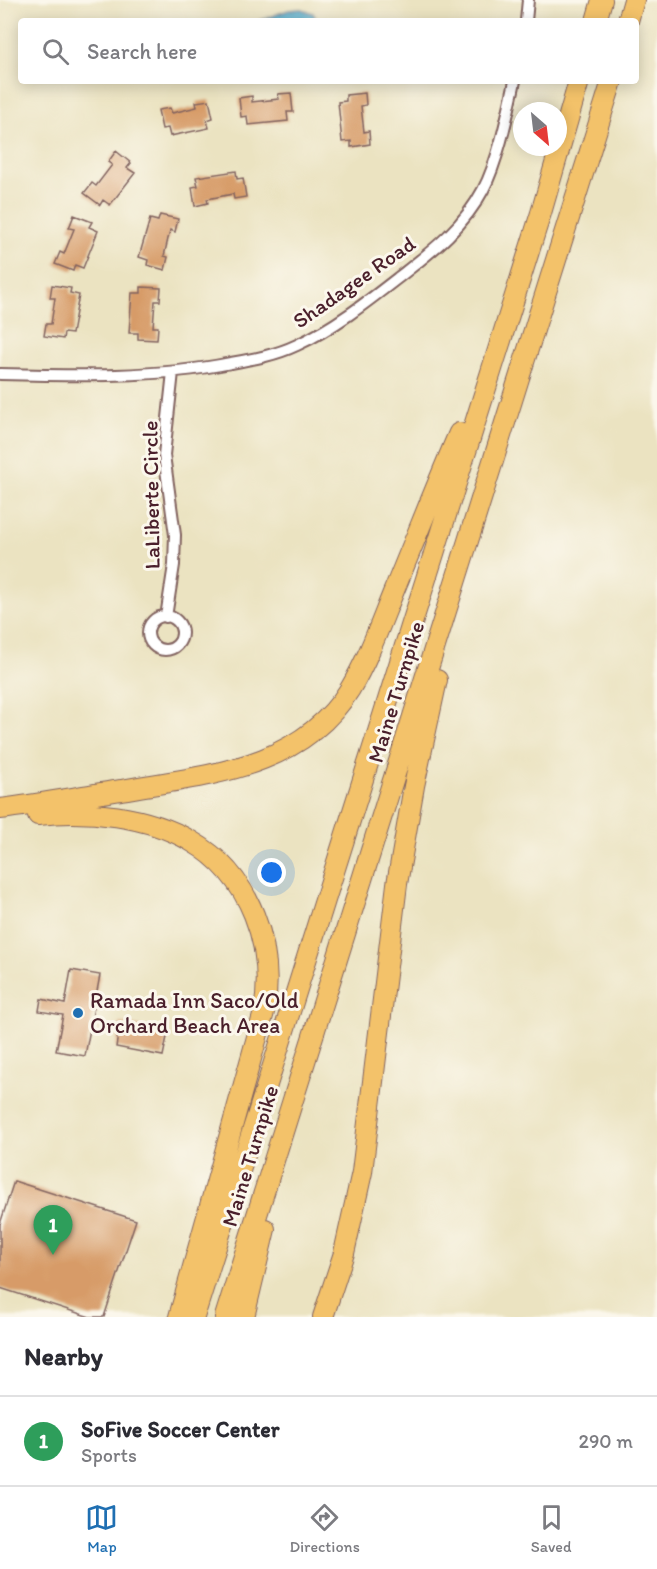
<!DOCTYPE html>
<style>
body{margin:0;font-family:Itim,sans-serif;background:#f7f7f7;color:#2b2b33}
.compass{position:absolute;left:513px;top:102px;width:54px;height:54px;border-radius:50%;background:#fff;box-shadow:0 3px 15px #0003;rotate:152deg}
.you{position:absolute;left:272px;top:873px;width:21px;height:21px;margin:-15px;border:4px solid #fff;border-radius:50%;background:#1a73e8;box-shadow:0 0 0 9px #1a73e833}
.badge{display:grid;place-items:center;width:39px;height:39px;border-radius:50%;background:#1f6fb2;color:#fff;font-size:20px;font-weight:700}
.pin{position:absolute;translate:-50% -50px;filter:drop-shadow(0 2px 3px #0008)}
.pin::after{content:'';position:absolute;top:32px;width:21px;height:18px;background:inherit;clip-path:polygon(0 0,100% 0,50% 100%)}
.list{margin:0;padding:0;list-style:none}
h2{display:flex;justify-content:space-between;align-items:center;height:78px;margin:0;padding:0 24px;font-size:26px}
h2 small{font-size:20px;font-weight:400;color:#7c7c81}
.list li{display:grid;grid-template-columns:39px 1fr auto;gap:18px;align-items:center;box-sizing:border-box;height:90px;padding:0 24px;border-top:2px solid #e1e1e2}
.list b{display:block;font-size:22px;white-space:nowrap}
.list p{margin:0;font-size:20px;white-space:nowrap;color:#7c7c81}
.list em{font-size:20px;font-style:normal;color:#7c7c81}
.icon{flex:none;width:33px;height:33px;fill:none;stroke:currentColor;stroke-width:2;stroke-linecap:round;stroke-linejoin:round}
.map{position:relative;flex:none;width:657px;height:1317px;overflow:hidden}
.search{position:absolute;background:#fff;box-shadow:0 3px 15px #0003;left:18px;right:18px;top:18px;height:66px;display:flex;align-items:center;gap:15px;box-sizing:border-box;padding:0 21px;border-radius:6px;color:#7c7c81;font-size:22px}
.sheet{height:168px;background:#fff}
nav{display:flex;justify-content:space-around;align-items:center;box-sizing:border-box;height:84px;border-top:2px solid #e1e1e2;background:#fff;font-size:16px;color:#7c7c81}
nav a{display:grid;justify-items:center;gap:3px}
nav .on{color:#1f6fb2}
.map>svg:first-child{display:block}
.water{fill:#4daacc;stroke:#4c647c;stroke-width:1.5}
.building{fill:#d79b68}
.lines{fill:none;stroke-linecap:round;stroke-linejoin:round}
.street-casing{stroke:#826460;stroke-width:14}
.highway-casing{stroke:#826460;stroke-width:22}
.street{stroke:#fff;stroke-width:10}
.highway{stroke:#f3c26a;stroke-width:20}
.poi-dot{fill:#1f6fb2;stroke:#fbf7ec;stroke-width:2}
.labels{text-anchor:middle;dominant-baseline:central;stroke-width:6;stroke-linejoin:round;paint-order:stroke}
.street-label{font-size:22px;fill:#4a1f2b;stroke:#fbf7ec}
.poi-label{font-size:22px;fill:#4a1f2b;stroke:#fbf7ec;text-anchor:start}
</style>
<div class="map">
<svg width="657" height="1317" viewBox="0 0 657 1317">
<rect width="100%" height="100%" fill="#fbf7ec"/>
<filter id="ink" filterUnits="userSpaceOnUse"><feTurbulence type="fractalNoise" baseFrequency=".0167" numOctaves="2"/><feDisplacementMap in="SourceGraphic" scale="12" xChannelSelector="R" yChannelSelector="G"/><feConvolveMatrix kernelMatrix="1 2 1 2 8 2 1 2 1" color-interpolation-filters="sRGB"/></filter>
<filter id="wash" filterUnits="userSpaceOnUse"><feTurbulence type="fractalNoise" baseFrequency=".008" numOctaves="4" result="noise"/><feDisplacementMap in="SourceGraphic" scale="24" xChannelSelector="R" yChannelSelector="G"/><feGaussianBlur stdDeviation="1.35" result="paint"/><feColorMatrix in="noise" values="0 0 0 0 0 0 0 0 0 0 0 0 0 0 0 0 0 1.4 0 .05"/><feComposite in="paint" operator="in"/></filter>
<g filter="url(#wash)">
<rect width="100%" height="100%" fill="#ebe3c1"/>
<!-- water -->
<path class="water" d="M301,9L313,13L317,21H258L289,10Z"/>
<g id="blocks">
<!-- building -->
<path class="building" d="M291,93L293,112H287L288,121L248,125L247,116L241,117L239,98L252,96V102L279,99L278,94Z
M365,93L366,105L361,106L364,132L369,131L370,144L351,147V141L342,142L338,102L346,101V95Z
M209,100L213,118L207,120L209,128L170,136L168,128L162,129L158,110L170,108L172,113L197,107L196,102Z
M116,151L131,163L127,168L135,173L110,205L103,200L100,205L84,193L92,183L96,186L112,165L108,162Z
M236,171L237,179L243,178L246,197L234,199L233,194L207,199L208,203L195,206L192,187L198,186L196,177Z
M74,215L92,222L89,227L98,231L83,268L75,265L73,271L55,264L60,252L64,254L74,229L69,228Z
M160,215L178,219L175,232L170,230L164,256L168,257L165,270L147,265L148,260L139,257L150,219L158,221Z
M52,285L71,288L70,293L79,295L72,334L64,333L63,339L44,336L46,324H51L55,298H50Z
M141,287L161,288L160,301H155L153,327H158L157,340L138,339V333H129L132,293H141Z
M71,970L100,975L85,1056L56,1051L63,1015L39,1011L41,999L65,1004Z
M120,1023L168,1032L163,1056L116,1047Z
M14,1181L136,1220L104,1317H90L0,1288V1224Z"/>
</g>
</g>
<g filter="url(#ink)">
<use href="#blocks" fill-opacity="0" stroke="#826460" stroke-width="1.5"/>
<g class="lines">
<!-- street casing -->
<g class="street-casing">
<path id="street" d="M526,21L528,0
M0,374C77,376 156,378 231,363C254,359 276,355 297,345C334,328 367,302 399,277C432,251 463,228 483,190C498,162 508,113 515,81
M148 633a17 17 0 1 1 34 0a17 17 0 1 1-34 0Z
M166,617L174,565L175,535L164,455L173,372"/>
</g>
<!-- highway casing -->
<g class="highway-casing">
<path id="highway" d="M596,21L602,0
M628,21L634,0
M0,809C41,804 81,796 121,790C206,775 300,770 350,689C368,659 380,625 393,593C415,540 436,486 459,433
M38,815C87,809 148,816 191,841C251,875 275,947 264,1012L179,1317
M194,1317L541,213L579,81
M225,1317L612,81
M244,1317L265,1229
M323,1317L344,1253L362,1172L397,884L414,786L437,680"/>
</g>
<!-- street -->
<use href="#street" class="street"/>
<!-- highway -->
<use href="#highway" class="highway"/>
</g>
</g>
<!-- markers -->
<circle class="poi-dot" cx="78" cy="1013" r="6"/>
<g class="labels">
<!-- street labels -->
<g class="street-label">
<text transform="translate(354 282) rotate(-35)">Shadagee Road</text>
<text transform="translate(151 495) rotate(-91)">LaLiberte Circle</text>
<text transform="translate(396 692) rotate(-73)">Maine Turnpike</text>
<text transform="translate(250 1156) rotate(-73)">Maine Turnpike</text>
</g>
<!-- poi labels -->
<g class="poi-label">
<text x="90" y="1000">Ramada Inn Saco/Old<tspan x="90" dy="25">Orchard Beach Area</tspan></text>
</g>
</g>
</svg>
<svg class="compass" viewBox="-18 -18 36 36"><path d="M0-13l5 13h-10z" fill="#e53935"/><path d="M0 13l5-13h-10z" fill="#7c7c81"/></svg>
<div class="you"></div>
<div class="pin badge" style="left:53px;top:1255px;background:#2e9e5b">1</div>
<div class="search"><svg class="icon" aria-label="search" viewBox="0 0 24 24"><circle cx="10" cy="10" r="6"/><path d="M15 15l6 6"/></svg>Search here</div>
</div>
<section class="sheet">
<h2>Nearby<small></small></h2>
<ul class="list">
<li><span class="badge" style="background:#2e9e5b">1</span><div><b>SoFive Soccer Center</b><p>Sports</p></div><em>290 m</em></li>
</ul>
</section>
<nav>
<a class="on"><svg class="icon" aria-label="map" viewBox="0 0 24 24"><path d="M3 6l6-2 6 2 6-2v14l-6 2-6-2-6 2zM9 4v14M15 6v14"/></svg>Map</a>
<a><svg class="icon" aria-label="directions" viewBox="0 0 24 24"><path d="M12 3l9 9-9 9-9-9zM9 14v-3h6M13 9l2 2-2 2"/></svg>Directions</a>
<a><svg class="icon" aria-label="saved" viewBox="0 0 24 24"><path d="M7 4h10v16l-5-4-5 4z"/></svg>Saved</a>
</nav>
